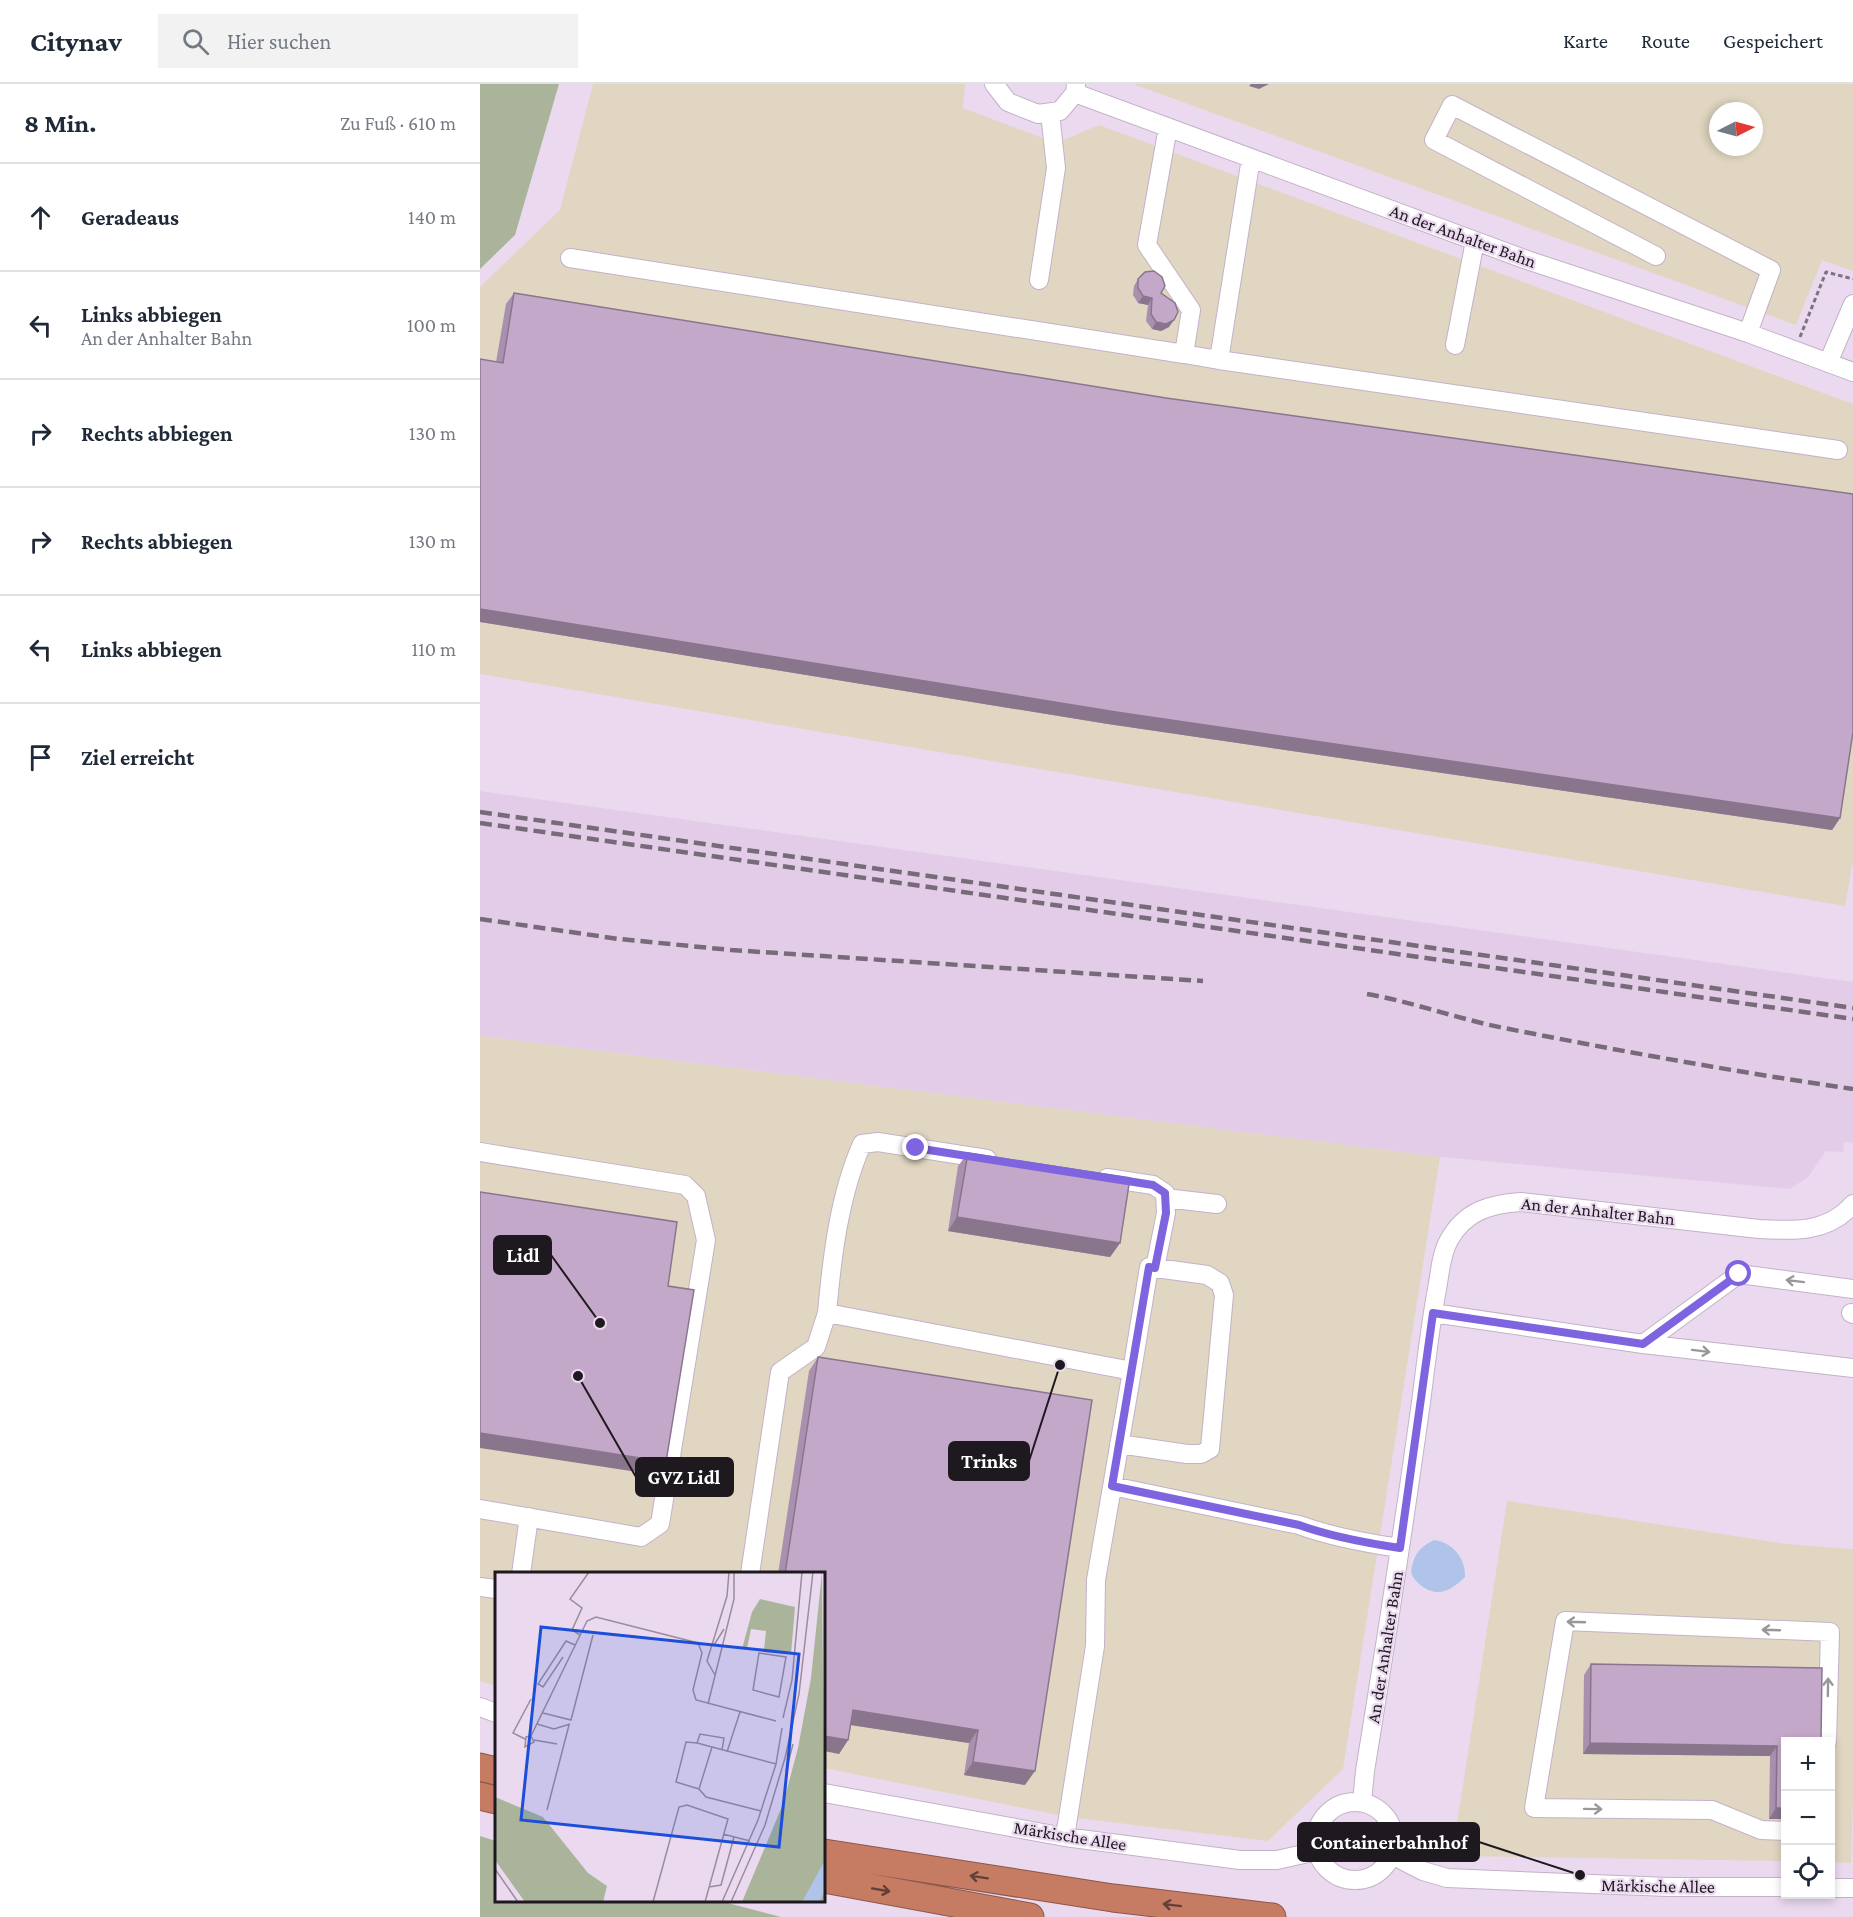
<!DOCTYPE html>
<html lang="de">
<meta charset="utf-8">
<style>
body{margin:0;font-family:"Crimson Pro",serif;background:#f2f2f3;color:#1f2937}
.controls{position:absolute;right:18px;bottom:18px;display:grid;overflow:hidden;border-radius:0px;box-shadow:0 3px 9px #0003}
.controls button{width:54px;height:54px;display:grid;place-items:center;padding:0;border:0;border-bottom:2px solid #e0e1e3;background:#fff;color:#1f2937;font:30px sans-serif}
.compass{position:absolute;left:1229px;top:18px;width:54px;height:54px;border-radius:50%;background:#fff;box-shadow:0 3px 9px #0003;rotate:84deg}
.stop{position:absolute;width:18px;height:18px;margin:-14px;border:4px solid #7f64df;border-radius:50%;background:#fff}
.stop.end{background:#7f64df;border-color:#fff;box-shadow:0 2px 6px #0008}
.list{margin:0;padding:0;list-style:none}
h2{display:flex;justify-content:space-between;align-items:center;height:78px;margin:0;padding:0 24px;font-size:26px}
h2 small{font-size:20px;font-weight:400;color:#747a83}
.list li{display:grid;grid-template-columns:39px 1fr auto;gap:18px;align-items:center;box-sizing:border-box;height:108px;padding:0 24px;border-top:2px solid #e0e1e3}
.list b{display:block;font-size:22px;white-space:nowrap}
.list p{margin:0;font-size:20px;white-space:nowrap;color:#747a83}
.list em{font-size:20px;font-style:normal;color:#747a83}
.icon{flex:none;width:33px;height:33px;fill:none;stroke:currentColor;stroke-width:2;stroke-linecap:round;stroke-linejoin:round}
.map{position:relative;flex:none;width:1373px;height:1833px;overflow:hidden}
header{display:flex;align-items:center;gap:36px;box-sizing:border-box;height:84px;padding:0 30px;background:#fff;border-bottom:2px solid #e0e1e3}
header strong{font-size:28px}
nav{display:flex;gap:33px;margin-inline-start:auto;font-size:21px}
.search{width:420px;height:54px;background:#f2f2f3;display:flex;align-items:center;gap:15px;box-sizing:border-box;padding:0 21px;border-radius:0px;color:#747a83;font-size:22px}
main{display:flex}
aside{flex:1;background:#fff}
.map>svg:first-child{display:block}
.built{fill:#e3cce7}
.industrial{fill:#e0d6c1;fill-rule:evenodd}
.green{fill:#a9b49a}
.water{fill:#afc4e8}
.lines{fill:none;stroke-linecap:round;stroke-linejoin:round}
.minor-casing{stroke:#c3b2c7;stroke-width:20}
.highway-casing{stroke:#8b584b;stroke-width:29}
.path{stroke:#7e7280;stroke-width:3;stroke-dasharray:4.5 3;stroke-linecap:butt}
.minor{stroke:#fff;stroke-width:18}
.highway{stroke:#c67b63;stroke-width:27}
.rail{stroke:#766b78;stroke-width:4.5;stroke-dasharray:12 6;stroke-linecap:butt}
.wall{fill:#a990ae}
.shaded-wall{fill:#89768d}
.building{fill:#c4a8ca;stroke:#89768d;stroke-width:1.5}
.oneway{stroke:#9a979a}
.oneway2{stroke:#61403a}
.route{stroke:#7f64df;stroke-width:8}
.labels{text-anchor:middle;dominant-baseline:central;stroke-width:4.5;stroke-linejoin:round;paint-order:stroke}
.street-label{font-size:18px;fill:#1e181f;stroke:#ebdaef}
.inset-road{fill:none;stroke:#998c9c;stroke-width:1.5}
.view{fill:#1d4ed8;fill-opacity:0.15;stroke:#1d4ed8;stroke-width:3}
.inset-edge{fill:none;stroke:#1e181f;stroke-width:3}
.leader{fill:none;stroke:#1e181f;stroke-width:2}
.callout-dot{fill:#1e181f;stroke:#ebdaef;stroke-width:2}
.callout{fill:#1e181f;stroke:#1e181f;stroke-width:2}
.callout-label{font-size:20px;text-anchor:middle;font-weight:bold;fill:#fff}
</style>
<header>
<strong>Citynav</strong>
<div class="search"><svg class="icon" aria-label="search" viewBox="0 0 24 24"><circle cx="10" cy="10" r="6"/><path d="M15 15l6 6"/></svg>Hier suchen</div>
<nav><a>Karte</a><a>Route</a><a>Gespeichert</a></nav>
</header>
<main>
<aside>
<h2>8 Min.<small>Zu Fuß · 610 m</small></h2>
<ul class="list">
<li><svg class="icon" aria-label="ahead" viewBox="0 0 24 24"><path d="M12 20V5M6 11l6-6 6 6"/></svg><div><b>Geradeaus</b></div><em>140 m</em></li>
<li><svg class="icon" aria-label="left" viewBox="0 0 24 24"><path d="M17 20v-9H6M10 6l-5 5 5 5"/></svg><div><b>Links abbiegen</b><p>An der Anhalter Bahn</p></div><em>100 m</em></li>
<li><svg class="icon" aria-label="right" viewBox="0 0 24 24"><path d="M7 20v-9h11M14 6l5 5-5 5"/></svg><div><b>Rechts abbiegen</b></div><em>130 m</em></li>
<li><svg class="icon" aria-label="right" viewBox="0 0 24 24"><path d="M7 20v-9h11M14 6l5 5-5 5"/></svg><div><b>Rechts abbiegen</b></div><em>130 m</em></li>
<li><svg class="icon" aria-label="left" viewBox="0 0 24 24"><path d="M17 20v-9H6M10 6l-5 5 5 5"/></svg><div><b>Links abbiegen</b></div><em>110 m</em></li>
<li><svg class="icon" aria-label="arrive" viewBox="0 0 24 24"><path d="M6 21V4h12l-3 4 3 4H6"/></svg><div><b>Ziel erreicht</b></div></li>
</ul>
</aside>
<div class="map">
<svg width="1373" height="1833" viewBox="0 0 1373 1833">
<rect width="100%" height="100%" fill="#ebdaef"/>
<!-- built -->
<path class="built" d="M0,707L1373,898V1059L1364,1058L1363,1068L1346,1067L1328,1093L1310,1105L960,1073L0,952Z"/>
<!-- industrial -->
<path class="industrial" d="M113,0H485L483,24L576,59L619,41L1373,320V776L1365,822L0,590V203L80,126Z
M653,0H1373V187L1342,176L1316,241ZM1238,27H1274V63H1238Z
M0,952L960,1073L863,1685L788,1757L588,1733L344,1684V1490H16V1602L0,1597Z
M1027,1417L1306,1460L1373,1465V1711L1371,1779L1351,1778L1350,1658H1306L1305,1777L972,1772Z"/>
<!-- green -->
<path class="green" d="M0,0H79L35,151L0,185Z
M0,1752L16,1757V1816L240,1817L301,1833H0Z"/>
<!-- water -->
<path class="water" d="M954,1456C972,1458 986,1474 985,1493C973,1505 959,1514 943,1503C937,1498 933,1495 931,1488C933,1472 939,1463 954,1456Z"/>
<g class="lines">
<!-- minor casing -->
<g class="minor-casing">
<path id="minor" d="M514,0L528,18L558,30L580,27L595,9L596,0
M595,9L1047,176L1268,249L1373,288
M688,43L667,161L711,226L704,270L739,276
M771,74L739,276L1358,366
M1176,172L954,56L972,21L1291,186L1268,249
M90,174L704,270
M559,196L576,84L570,29
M975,261L995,157
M1348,279L1373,220
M0,1068L205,1101L216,1112L226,1156L180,1440L161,1453L0,1425
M627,1094L673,1101L685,1109L686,1129L675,1184
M685,1114L737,1120
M347,1229C352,1173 359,1112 382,1060L398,1058L507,1075
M953,1229L1163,1260L1373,1284
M1371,1229L1373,1230
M1163,1260L1259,1190L1373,1205
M639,1360L707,1370H721L730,1365L744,1211L740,1199L727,1191L669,1183L652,1287
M632,1402L819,1441C852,1453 885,1459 920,1464
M41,1490L49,1433
M270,1490L300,1288L336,1263L347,1229L652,1287L616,1496L615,1562L585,1753
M0,1503L16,1505
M0,1623L16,1629
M344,1709L585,1753L760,1776H797L837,1767
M882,1718L885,1687C905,1564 924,1441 941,1318C946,1280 950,1242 957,1205C960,1189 961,1170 969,1156C985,1127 1010,1120 1041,1118L1279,1145C1314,1147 1348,1149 1373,1120
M836 1757a39 39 0 1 1 78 0a39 39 0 1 1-78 0Z
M1306,1747L1281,1746L1232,1726L1054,1724L1085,1537L1350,1548L1347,1658
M912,1771L943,1787L967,1794L1188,1803H1306
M1350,1804H1373"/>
</g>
<!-- highway casing -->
<g class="highway-casing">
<path id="highway" d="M0,1683L16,1687
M0,1712L16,1716
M344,1769L633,1814L792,1833
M344,1795L550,1833"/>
</g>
<!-- path -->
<path class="path" d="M1320,253L1346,188L1373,195"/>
<!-- minor -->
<use href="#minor" class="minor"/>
<!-- highway -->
<use href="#highway" class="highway"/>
<!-- rail -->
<path class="rail" d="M0,728L1373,924
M0,739L1373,935
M0,835L139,855L251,866L723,897
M887,910C933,918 978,935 1024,944C1140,967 1256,988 1373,1005"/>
</g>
<!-- wall -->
<path class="wall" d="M658,195L681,209L689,243L681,247L672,245L666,237L668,221L658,219L653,211L654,202Z
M34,209L1360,734L1352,746L628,640L0,538V275L16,278L26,220Z
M488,1069L640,1159L630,1173L468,1147L478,1082Z
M338,1273L545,1701L484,1691L489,1659L371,1641L368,1656L359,1670L344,1490H298L329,1287Z
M1111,1580L1341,1658L1305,1735H1289L1290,1672L1103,1670L1104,1591Z"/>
<!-- shaded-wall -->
<path class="shaded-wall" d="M771,0H789L779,5L769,2Z
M663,212L672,214L668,221L658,219Z
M694,236L689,243L681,247L672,245L676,238Z
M0,525L1360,734L1352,746L628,640L0,538Z
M477,1133L640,1159L630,1173L468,1147Z
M0,1349L186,1378L177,1391L0,1364Z
M373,1626L498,1646L489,1659L364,1640Z
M344,1652L368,1656L359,1670L344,1667Z
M1110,1659L1297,1662L1290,1672L1103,1670Z
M493,1678L555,1687L545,1701L484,1691Z
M1296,1724H1305V1735H1289Z"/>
<!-- building -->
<path class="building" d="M674,187L682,193L685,202L681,209L695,219L698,228L694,236L686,240L676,238L671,230L672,214L663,212L658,204V195L665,188Z
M34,209L686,314L1373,410V648L1360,734L636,628L0,525V275L23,279Z
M488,1069L650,1094L640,1159L477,1133Z
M0,1108L197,1138L188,1202L214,1206L186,1378L0,1349Z
M338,1273L612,1316L555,1687L493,1678L498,1646L373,1626L368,1656L344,1652V1490H305Z
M1111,1580L1342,1584L1341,1658H1305V1724H1296L1297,1662L1110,1659Z"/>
<!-- one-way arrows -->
<defs><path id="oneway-shaft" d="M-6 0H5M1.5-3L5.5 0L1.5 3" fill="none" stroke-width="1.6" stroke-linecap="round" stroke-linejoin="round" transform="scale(1.5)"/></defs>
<g class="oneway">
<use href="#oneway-shaft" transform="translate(1315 1197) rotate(-173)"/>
<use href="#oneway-shaft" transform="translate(1221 1267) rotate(7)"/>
<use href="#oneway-shaft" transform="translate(1096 1538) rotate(-178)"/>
<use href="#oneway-shaft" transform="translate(1291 1546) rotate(-178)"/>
<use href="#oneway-shaft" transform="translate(1348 1603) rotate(-89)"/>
<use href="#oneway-shaft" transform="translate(1113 1725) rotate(1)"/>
</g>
<g class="oneway2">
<use href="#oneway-shaft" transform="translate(499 1793) rotate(-171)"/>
<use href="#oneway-shaft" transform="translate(401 1806) rotate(10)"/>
<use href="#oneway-shaft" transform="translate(692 1821) rotate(-173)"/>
</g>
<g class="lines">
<!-- route -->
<path class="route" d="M436,1064L673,1101L685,1109L686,1129L675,1184L669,1183L632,1402L819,1441C852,1453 886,1459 920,1464L953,1229L1163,1260L1259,1190"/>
</g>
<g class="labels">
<!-- street labels -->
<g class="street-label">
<text transform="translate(983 152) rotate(20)">An der Anhalter Bahn</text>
<text transform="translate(1118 1127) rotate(6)">An der Anhalter Bahn</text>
<text transform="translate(905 1563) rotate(-81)">An der Anhalter Bahn</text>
<text transform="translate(590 1752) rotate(9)">Märkische Allee</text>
<text transform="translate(1178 1802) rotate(1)">Märkische Allee</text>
</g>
</g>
<!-- overview -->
<g transform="translate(15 1488)">
<rect width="330" height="330" fill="#ebdaef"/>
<path d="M327,0L330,330H247L288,232L303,176L316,106ZM265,27L300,35L296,82L269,78L271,59L256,57L252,76L247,77L257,40ZM0,225L48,245L93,301L112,314L108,330H30L0,288Z" fill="#a9b49a"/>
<path d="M330,288V319L324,330H307Z" fill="#afc4e8"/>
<path class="inset-road" d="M85,63L77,58L87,36L75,27L94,0M219,73L229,57M264,81L291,85L284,125L258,118ZM68,85L48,115L43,112L71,69L80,73M220,103L212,89L232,24L234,0M213,132L239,27V0M48,141L76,148L98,63M288,146L297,108L307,0M42,152L59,157L75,152M36,164L31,165L30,175L39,170L36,164L92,49L101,45L203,71L207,81L198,118L201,128L281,149M30,167L18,161L36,127M39,168L62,172M202,171L191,170L181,210L204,217M217,175L202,171L205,162L229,166L227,178M232,180L245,140M291,199L298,172M52,238L74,153M266,239L211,225L204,217L217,175L281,192M228,262L255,269M0,297L23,330M214,315L226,313L239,265M158,330L184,235L192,233L233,247L210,330M227,330L263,248L281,192L287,156M236,330L270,253L290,186L304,122L318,0"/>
<path class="view" d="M46,55L304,82L284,275L26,248Z"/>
<rect width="330" height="330" class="inset-edge"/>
</g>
<!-- callouts -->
<path class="leader" d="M120 1239L71 1171M580 1281L549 1377M98 1292L156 1393M1100 1791L999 1758"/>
<g class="callout-dot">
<circle cx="120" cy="1239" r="6"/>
<circle cx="580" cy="1281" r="6"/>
<circle cx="98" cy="1292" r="6"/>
<circle cx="1100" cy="1791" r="6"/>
</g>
<g class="callout">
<rect x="14" y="1152" width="57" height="38" rx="6"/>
<rect x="469" y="1358" width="80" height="38" rx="6"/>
<rect x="156" y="1374" width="97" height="38" rx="6"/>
<rect x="818" y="1739" width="181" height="38" rx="6"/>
</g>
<g class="callout-label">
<text x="43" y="1178">Lidl</text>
<text x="509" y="1384">Trinks</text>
<text x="204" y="1400">GVZ Lidl</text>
<text x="909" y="1765">Containerbahnhof</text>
</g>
</svg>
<div class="controls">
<button>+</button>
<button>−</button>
<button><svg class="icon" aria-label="locate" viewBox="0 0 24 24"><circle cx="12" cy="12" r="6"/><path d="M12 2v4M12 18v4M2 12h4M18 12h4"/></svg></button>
</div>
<svg class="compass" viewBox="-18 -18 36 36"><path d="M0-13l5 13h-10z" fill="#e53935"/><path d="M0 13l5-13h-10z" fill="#747a83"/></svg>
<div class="stop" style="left:1259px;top:1190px"></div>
<div class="stop end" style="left:436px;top:1064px"></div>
</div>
</main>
